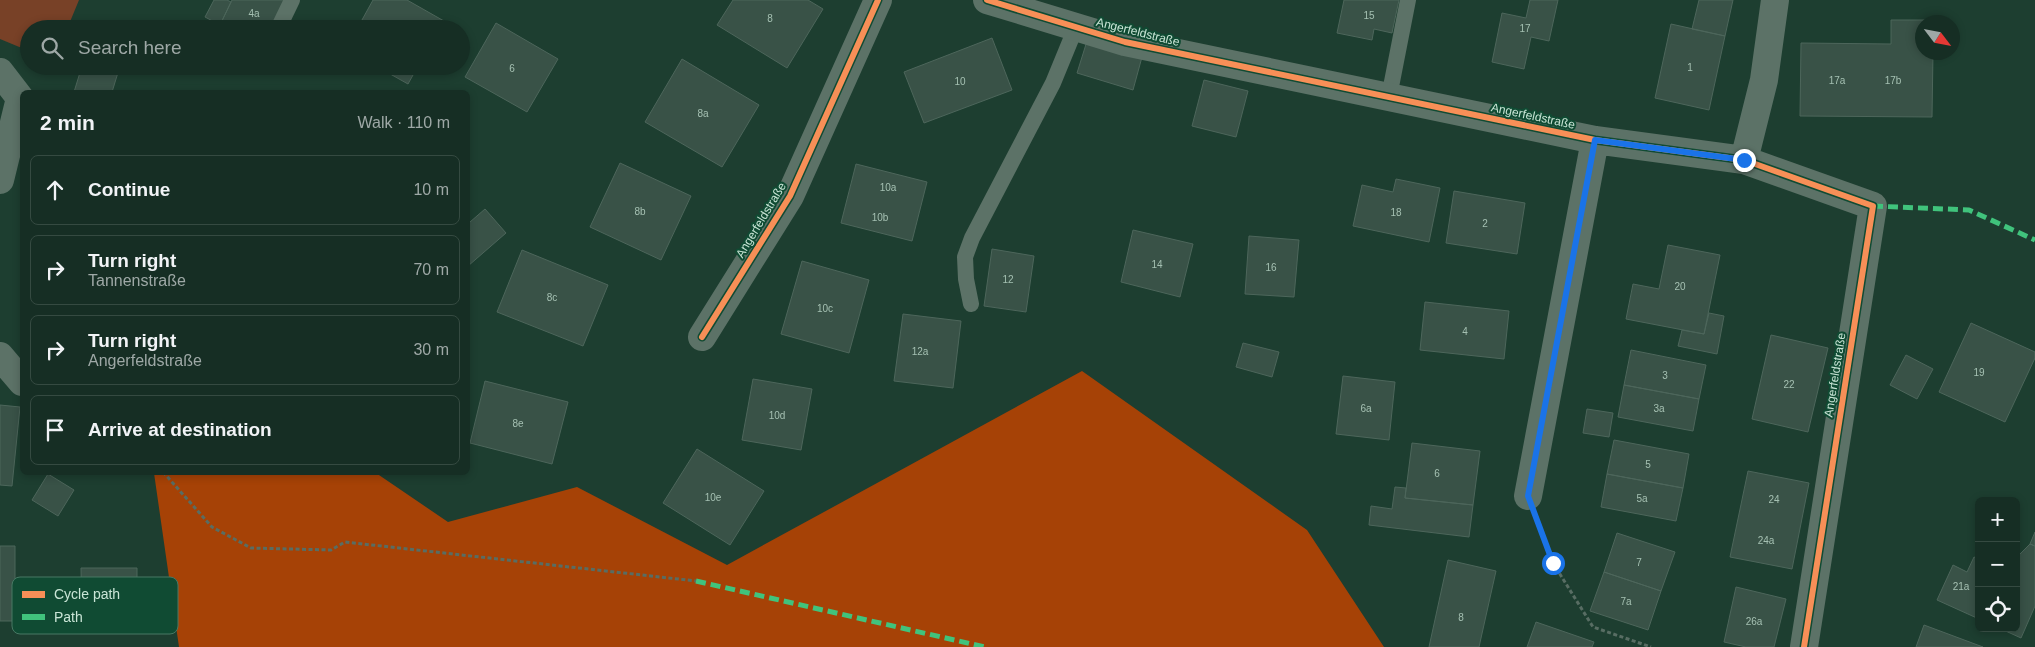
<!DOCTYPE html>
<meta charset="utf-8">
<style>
body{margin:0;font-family:Arial,sans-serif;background:#1f362c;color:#f1f3f6}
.controls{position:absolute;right:15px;bottom:15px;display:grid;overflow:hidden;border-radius:8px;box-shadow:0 2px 8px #0003}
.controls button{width:45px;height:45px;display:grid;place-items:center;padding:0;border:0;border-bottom:1px solid #354a41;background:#162e24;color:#f1f3f6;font:25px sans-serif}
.compass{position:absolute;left:1915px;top:15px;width:45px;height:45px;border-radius:50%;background:#162e24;box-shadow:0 2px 8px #0003;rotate:122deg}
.stop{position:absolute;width:15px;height:15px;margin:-11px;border:4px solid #1a73e8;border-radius:50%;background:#fff}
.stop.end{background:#1a73e8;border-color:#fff;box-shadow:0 1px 5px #0008}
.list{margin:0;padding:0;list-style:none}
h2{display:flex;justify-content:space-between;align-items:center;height:65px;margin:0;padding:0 20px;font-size:21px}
h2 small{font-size:16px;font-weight:400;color:#9ea8a6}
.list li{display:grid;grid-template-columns:32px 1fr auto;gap:15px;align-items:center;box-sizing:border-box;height:70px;margin:0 10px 10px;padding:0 10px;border:1px solid #354a41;border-radius:8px}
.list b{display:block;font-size:19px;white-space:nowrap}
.list p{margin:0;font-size:16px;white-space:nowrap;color:#9ea8a6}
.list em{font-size:16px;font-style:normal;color:#9ea8a6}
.icon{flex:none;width:28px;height:28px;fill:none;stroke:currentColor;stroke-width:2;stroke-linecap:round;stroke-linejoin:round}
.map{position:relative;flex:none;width:2035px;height:647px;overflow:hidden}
.search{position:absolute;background:#162e24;box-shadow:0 2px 8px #0003;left:20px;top:20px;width:450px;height:55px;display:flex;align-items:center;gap:12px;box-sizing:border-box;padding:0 18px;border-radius:28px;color:#9ea8a6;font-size:19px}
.panel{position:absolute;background:#162e24;box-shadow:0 2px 8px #0003;left:20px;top:90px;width:450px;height:385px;border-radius:8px}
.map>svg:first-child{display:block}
.green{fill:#784127}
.forest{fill:#a64206}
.building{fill:#395247;stroke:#4d665b}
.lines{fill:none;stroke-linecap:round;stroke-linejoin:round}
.path{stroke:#586d63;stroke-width:3;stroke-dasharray:4 2.5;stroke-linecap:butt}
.service{stroke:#5c7267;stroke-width:16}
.minor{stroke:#5c7267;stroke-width:28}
.quiet{stroke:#40c37c;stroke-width:5;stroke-dasharray:10 5;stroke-linecap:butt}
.cycleway-casing{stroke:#104b33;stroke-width:9}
.cycleway{stroke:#f78f57;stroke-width:6}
.route{stroke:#1a73e8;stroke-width:6}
.labels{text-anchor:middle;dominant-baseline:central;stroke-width:4;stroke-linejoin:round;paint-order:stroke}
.number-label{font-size:10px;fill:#a5c0b2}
.street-label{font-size:12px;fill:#c9e5d6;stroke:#104b33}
.key{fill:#104b33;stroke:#487964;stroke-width:1}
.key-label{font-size:14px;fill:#c9e5d6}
</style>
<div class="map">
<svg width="2035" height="647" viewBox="0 0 2035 647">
<rect width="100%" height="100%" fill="#1d3e30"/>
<!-- green -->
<path class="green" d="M0,0H79L67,29H29V51L0,39Z"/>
<!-- forest -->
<path class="forest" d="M1082,371L1307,530L1384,647H179L154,473H376L448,522L577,487L727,565Z"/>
<!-- building -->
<path class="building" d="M214,0H227L231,2L220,25L205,17Z
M232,0H288L274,29H229L220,25Z
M373,0H407L444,21L440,29H357Z
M733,0H808L823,9L787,68L717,25Z
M1344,0H1399L1392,33L1374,29L1372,40L1337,33Z
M1530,0H1558L1549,41L1531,37L1524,69L1492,62L1502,13L1526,18Z
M1699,0H1733L1725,36L1692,29Z
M1891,20H1934V22H1922V52H1933L1932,117L1800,116L1801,43L1891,44Z
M496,23L558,59L527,112L465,77Z
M1671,24L1725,36L1709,110L1655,98Z
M992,38L1012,90L924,123L904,72Z
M1087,41L1142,57L1133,90L1077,73Z
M682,59L759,105L722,167L645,122Z
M82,66H120L112,92H74Z
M376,66H418L408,84Z
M1204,80L1248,91L1236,137L1192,126Z
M620,163L691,196L661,260L590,227Z
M856,164L927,182L912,241L841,223Z
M1396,179L1440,188L1429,242L1353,226L1362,185L1393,192Z
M1454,191L1525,203L1517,254L1446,243Z
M485,209L506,233L468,266V220L470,222Z
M1133,230L1193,244L1180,297L1121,282Z
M1249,236L1299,240L1294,297L1245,294Z
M1668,245L1720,255L1704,334L1626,319L1633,284L1659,289Z
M992,249L1034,256L1026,312L984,306Z
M522,250L608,285L583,346L497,312Z
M802,261L869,280L849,353L781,334Z
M1425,302L1509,311L1504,359L1420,350Z
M1709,313L1724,316L1717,354L1678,346L1682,330L1704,334Z
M903,314L961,321L953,388L894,381Z
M1971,323L2035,352V358L2005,422L1939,392Z
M1771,335L1828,348L1808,432L1752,419Z
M1243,343L1279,352L1272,377L1236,367Z
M1631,350L1706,365L1699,399L1624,385Z
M1906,355L1933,369L1917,399L1890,385Z
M1343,376L1395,382L1389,440L1336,434Z
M753,379L812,389L801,450L742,440Z
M485,381L568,402L552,464L470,443Z
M1624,385L1699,399L1693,431L1618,417Z
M0,405L20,407L12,486L0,485Z
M1587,409L1613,413L1609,437L1583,433Z
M1614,440L1689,454L1683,488L1607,474Z
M1412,443L1480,451L1473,505L1405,498Z
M697,449L764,491L730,545L663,503Z
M1748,471L1809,483L1792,569L1730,557Z
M48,474L74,490L58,516L32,500Z
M1607,474L1683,488L1676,521L1601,507Z
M1395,487L1406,488L1405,498L1473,505L1469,537L1369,525L1371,506L1392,509Z
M2035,532V546L2030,544Z
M1617,533L1675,552L1661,591L1604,572Z
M2030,544L2035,546V606L2021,638L1999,628H2016V558Z
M0,546H15V621H0Z
M1974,557L1979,559V619L1937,600L1953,565L1967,572Z
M1448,560L1496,571L1479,647H1429Z
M81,568H137V629H82Z
M1604,572L1661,591L1648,630L1590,611Z
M1736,587L1786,599L1774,647H1746L1724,642Z
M1536,622L1594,642L1592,647H1527Z
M1924,625L1983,647H1916Z"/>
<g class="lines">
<!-- path -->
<path class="path" d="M163,472L212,527L251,548L331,550L345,542L696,581
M1539,526L1553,563L1593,627L1651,647"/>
<!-- service -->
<path class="service" d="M278,29L292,0
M1389,97L1408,0
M971,304L966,279L965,257L972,238L1053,83L1076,27"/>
<!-- minor -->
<path class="minor" d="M987,0L1125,42L1595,140L1744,160L1873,206L1804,647
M0,72L20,98L0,180
M1744,160L1764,80L1775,0
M702,337L790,196L878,0
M0,356L22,382
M1528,496L1595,140"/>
<!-- quiet -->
<path class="quiet" d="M1873,206L1969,210L2035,240
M696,581L985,647"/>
<!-- cycleway casing -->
<g class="cycleway-casing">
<path id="cycleway" d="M987,0L1125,42L1595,140L1744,160L1873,206L1804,647
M702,337L790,196L878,0"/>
</g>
<!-- cycleway -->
<use href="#cycleway" class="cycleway"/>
</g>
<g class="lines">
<!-- route -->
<path class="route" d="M1553,563L1528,496L1595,140L1744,160"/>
</g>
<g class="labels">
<!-- number labels -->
<g class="number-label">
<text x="254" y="13">4a</text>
<text x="1369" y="15">15</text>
<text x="770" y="18">8</text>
<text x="1525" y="28">17</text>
<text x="1690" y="67">1</text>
<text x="512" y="68">6</text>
<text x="1837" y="80">17a</text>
<text x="1893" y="80">17b</text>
<text x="960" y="81">10</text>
<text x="703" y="113">8a</text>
<text x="888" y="187">10a</text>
<text x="640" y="211">8b</text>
<text x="1396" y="212">18</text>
<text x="880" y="217">10b</text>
<text x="1485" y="223">2</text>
<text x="1157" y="264">14</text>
<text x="1271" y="267">16</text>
<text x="1008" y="279">12</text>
<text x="1680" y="286">20</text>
<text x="552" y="297">8c</text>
<text x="825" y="308">10c</text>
<text x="1465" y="331">4</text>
<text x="920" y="351">12a</text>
<text x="1979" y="372">19</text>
<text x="1665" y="375">3</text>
<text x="1789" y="384">22</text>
<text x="1366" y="408">6a</text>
<text x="1659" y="408">3a</text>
<text x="777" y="415">10d</text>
<text x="518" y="423">8e</text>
<text x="1648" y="464">5</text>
<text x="1437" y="473">6</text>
<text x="713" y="497">10e</text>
<text x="1642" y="498">5a</text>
<text x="1774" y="499">24</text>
<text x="1766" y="540">24a</text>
<text x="1639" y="562">7</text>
<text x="1961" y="586">21a</text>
<text x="1626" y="601">7a</text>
<text x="1461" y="617">8</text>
<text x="1754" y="621">26a</text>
</g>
<!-- street labels -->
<g class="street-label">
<text transform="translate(1138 32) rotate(14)">Angerfeldstraße</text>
<text transform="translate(1533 116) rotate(12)">Angerfeldstraße</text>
<text transform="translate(761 220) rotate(-59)">Angerfeldstraße</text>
<text transform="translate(1835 375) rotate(-81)">Angerfeldstraße</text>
</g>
</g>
<!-- legend -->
<rect x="12" y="577" width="166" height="57" rx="8" class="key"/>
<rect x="22" y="591" width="23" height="7" fill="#f78f57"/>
<rect x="22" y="614" width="23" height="6" fill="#40c37c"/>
<g class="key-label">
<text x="54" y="599">Cycle path</text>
<text x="54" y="622">Path</text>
</g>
</svg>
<div class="controls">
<button>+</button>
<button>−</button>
<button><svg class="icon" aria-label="locate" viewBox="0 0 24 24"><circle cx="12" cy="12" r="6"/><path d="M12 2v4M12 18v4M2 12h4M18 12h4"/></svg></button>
</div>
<svg class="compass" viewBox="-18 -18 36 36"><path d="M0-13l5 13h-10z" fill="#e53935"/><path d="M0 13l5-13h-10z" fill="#9ea8a6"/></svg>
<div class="stop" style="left:1553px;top:563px"></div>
<div class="stop end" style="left:1744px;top:160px"></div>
<div class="search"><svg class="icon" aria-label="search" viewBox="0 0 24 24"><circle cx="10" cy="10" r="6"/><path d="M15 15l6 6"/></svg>Search here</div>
<section class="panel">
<h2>2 min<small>Walk · 110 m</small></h2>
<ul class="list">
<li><svg class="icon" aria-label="ahead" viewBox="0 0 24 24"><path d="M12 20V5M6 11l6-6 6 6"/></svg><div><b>Continue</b></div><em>10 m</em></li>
<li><svg class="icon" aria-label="right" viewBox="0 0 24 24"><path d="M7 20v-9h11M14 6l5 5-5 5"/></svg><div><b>Turn right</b><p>Tannenstraße</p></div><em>70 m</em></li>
<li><svg class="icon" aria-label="right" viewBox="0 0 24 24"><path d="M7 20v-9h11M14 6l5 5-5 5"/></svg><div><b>Turn right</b><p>Angerfeldstraße</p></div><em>30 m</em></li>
<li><svg class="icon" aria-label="arrive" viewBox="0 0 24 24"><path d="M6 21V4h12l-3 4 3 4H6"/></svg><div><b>Arrive at destination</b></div></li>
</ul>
</section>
</div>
